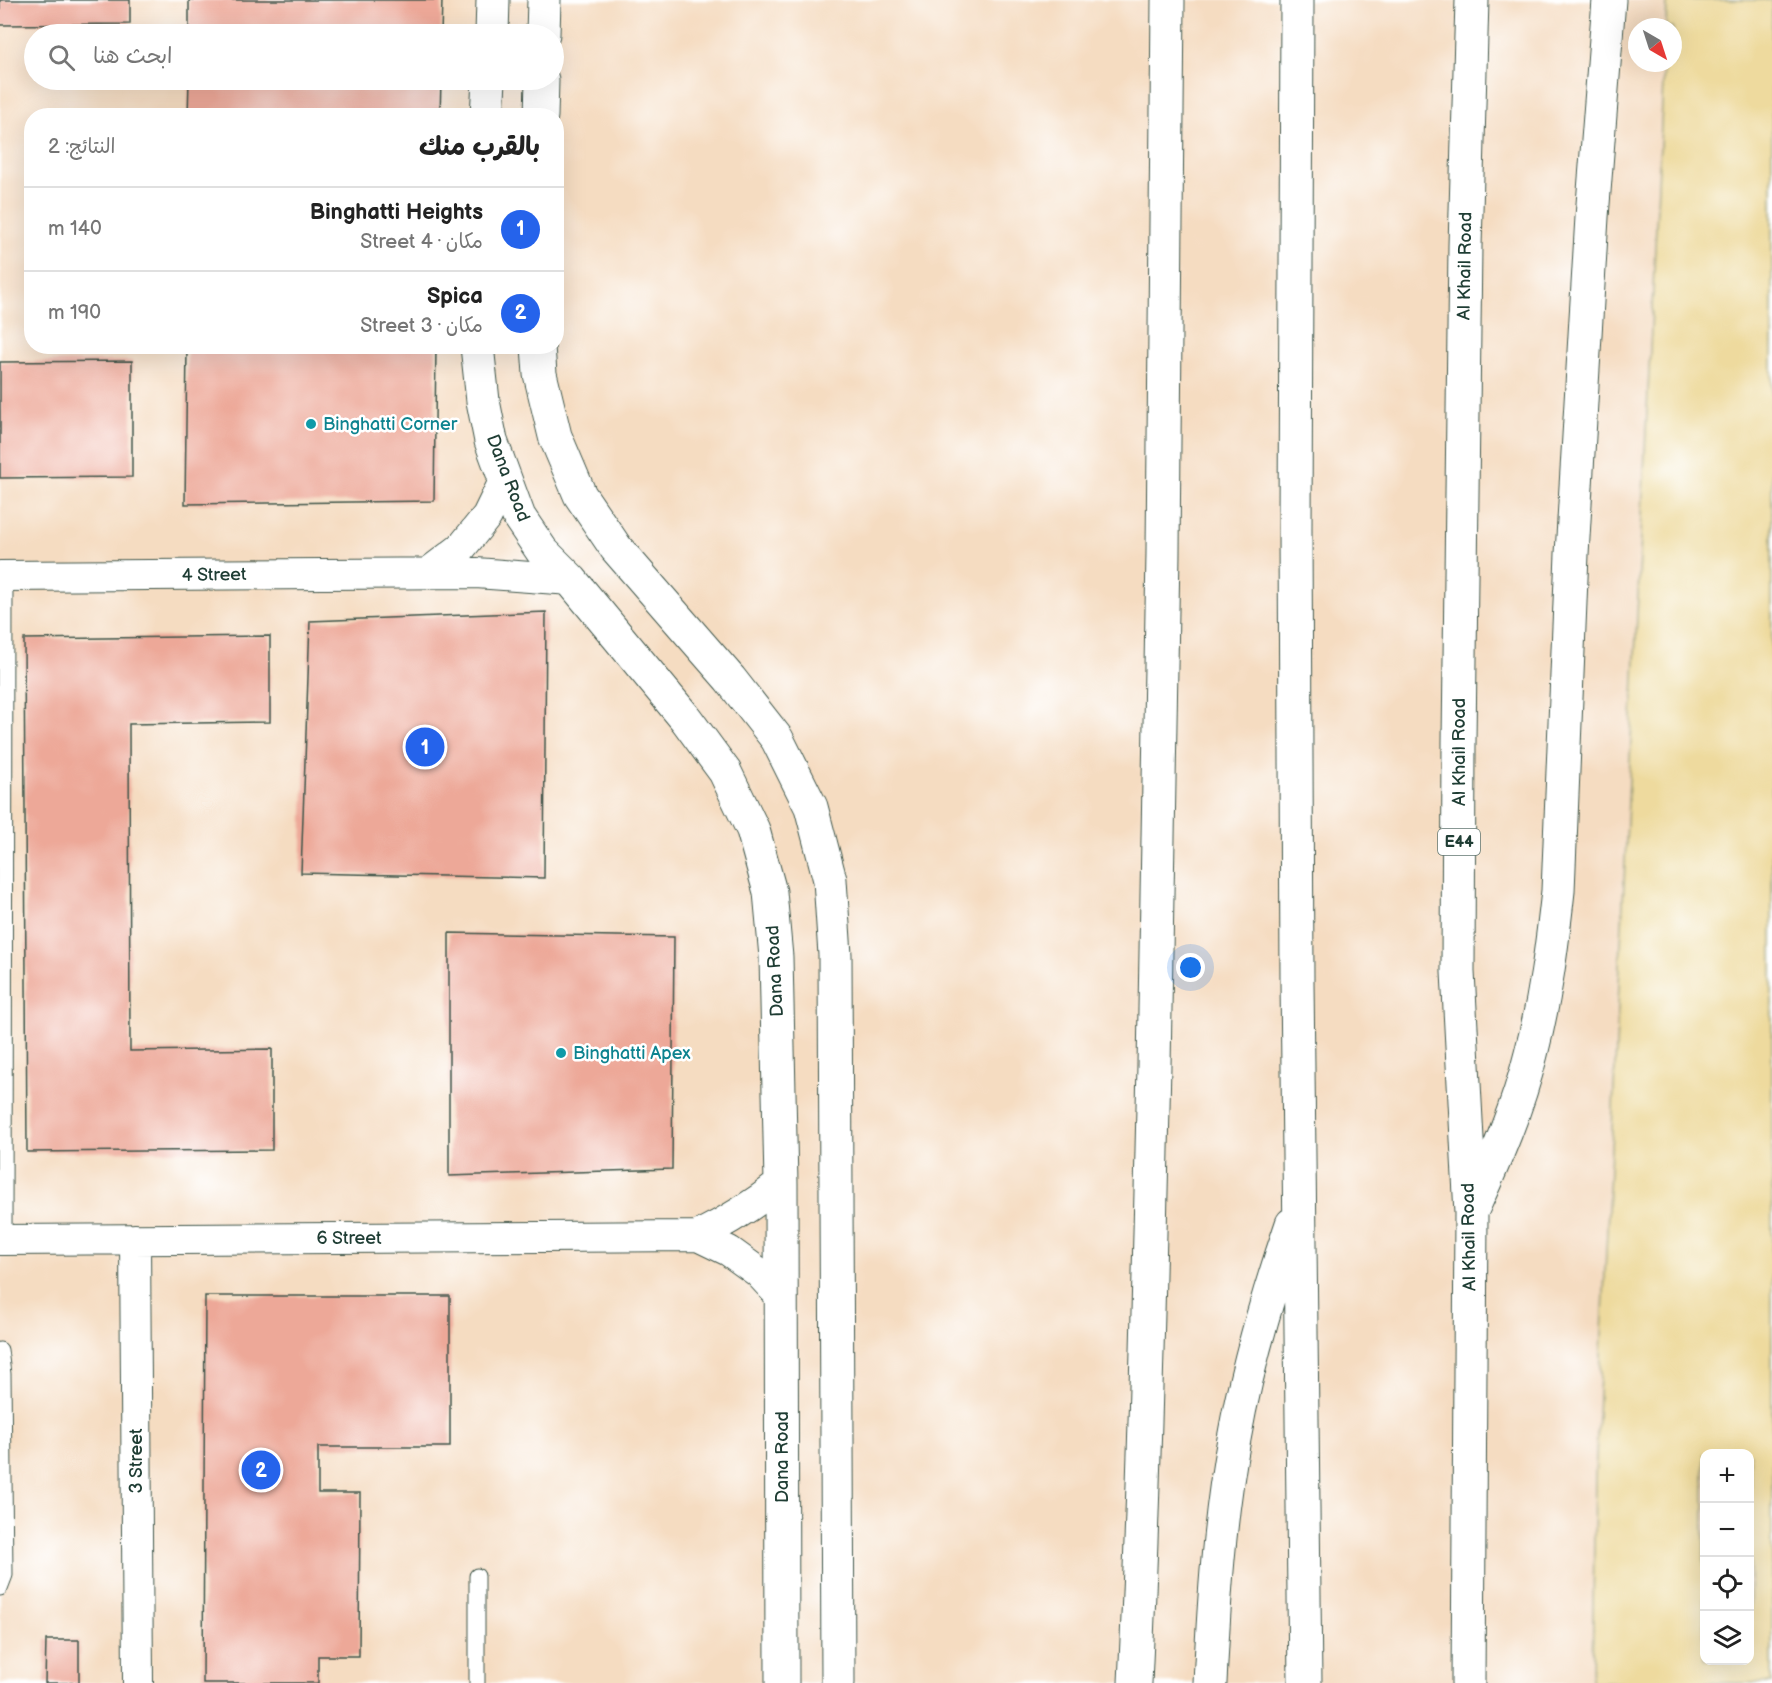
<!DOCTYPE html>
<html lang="ar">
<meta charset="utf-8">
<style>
body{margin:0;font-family:"Balsamiq Sans","Playpen Sans Arabic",sans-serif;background:#f6f6f6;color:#222;direction:rtl}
.controls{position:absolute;right:18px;bottom:18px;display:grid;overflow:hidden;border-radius:12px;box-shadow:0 6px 24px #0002}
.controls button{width:54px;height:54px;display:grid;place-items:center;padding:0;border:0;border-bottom:2px solid #e0e0e0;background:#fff;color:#222;font:30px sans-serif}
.compass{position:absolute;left:1628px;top:18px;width:54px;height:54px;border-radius:50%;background:#fff;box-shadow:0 6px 24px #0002;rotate:141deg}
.you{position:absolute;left:1191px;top:968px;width:21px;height:21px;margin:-15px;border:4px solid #fff;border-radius:50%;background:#1a73e8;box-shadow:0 0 0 9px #1a73e833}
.badge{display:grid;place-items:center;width:39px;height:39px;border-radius:50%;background:#2563eb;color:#fff;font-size:20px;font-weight:700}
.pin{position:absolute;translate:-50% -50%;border:3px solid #fff;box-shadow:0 2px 6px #0006}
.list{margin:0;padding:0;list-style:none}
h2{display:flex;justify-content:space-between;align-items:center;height:78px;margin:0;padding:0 24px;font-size:26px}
h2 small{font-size:20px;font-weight:400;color:#767676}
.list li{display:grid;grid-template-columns:39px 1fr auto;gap:18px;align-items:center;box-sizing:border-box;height:84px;padding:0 24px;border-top:2px solid #e0e0e0}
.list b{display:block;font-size:22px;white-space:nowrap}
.list p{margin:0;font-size:20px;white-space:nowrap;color:#767676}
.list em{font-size:20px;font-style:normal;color:#767676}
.icon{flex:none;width:33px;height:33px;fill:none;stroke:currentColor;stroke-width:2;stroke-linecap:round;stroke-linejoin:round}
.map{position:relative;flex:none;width:1772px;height:1683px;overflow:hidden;direction:ltr}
.search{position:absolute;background:#fff;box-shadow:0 6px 24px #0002;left:24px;top:24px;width:540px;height:66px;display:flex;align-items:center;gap:15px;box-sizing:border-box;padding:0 21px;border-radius:33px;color:#767676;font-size:22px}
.panel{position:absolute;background:#fff;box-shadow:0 6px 24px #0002;left:24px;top:108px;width:540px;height:246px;border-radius:24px;direction:rtl}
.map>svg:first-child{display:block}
.sand{fill:#eeda9e;stroke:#868c69;stroke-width:1.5;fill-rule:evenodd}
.building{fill:#eda898}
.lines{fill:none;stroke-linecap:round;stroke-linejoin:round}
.lane-casing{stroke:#3f5549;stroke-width:17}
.street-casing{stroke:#3f5549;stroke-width:32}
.secondary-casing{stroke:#3f5549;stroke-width:35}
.highway-casing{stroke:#3f5549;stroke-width:35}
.lane{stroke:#fff;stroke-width:15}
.street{stroke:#fff;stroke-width:30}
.secondary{stroke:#fff;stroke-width:33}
.highway{stroke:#fff;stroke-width:33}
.culture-dot{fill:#0f9aa8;stroke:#fff;stroke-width:2}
.labels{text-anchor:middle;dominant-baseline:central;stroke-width:5;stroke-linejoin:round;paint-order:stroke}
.shield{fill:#fff;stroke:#627771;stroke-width:1.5}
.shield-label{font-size:16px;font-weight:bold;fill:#1f3d34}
.street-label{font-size:18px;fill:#1f3d34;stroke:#fff}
.culture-label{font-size:18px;fill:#0d838f;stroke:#fff;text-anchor:start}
</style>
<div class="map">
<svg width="1772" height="1683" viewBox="0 0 1772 1683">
<rect width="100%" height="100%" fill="#fff"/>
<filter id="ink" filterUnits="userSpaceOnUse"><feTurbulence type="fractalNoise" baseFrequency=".0167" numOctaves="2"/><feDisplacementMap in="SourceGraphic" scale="12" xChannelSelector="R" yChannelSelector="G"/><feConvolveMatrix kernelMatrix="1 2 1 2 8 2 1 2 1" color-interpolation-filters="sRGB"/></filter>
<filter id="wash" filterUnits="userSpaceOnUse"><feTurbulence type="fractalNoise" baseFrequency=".008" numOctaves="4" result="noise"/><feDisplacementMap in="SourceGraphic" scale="24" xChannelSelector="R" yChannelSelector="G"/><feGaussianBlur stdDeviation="1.35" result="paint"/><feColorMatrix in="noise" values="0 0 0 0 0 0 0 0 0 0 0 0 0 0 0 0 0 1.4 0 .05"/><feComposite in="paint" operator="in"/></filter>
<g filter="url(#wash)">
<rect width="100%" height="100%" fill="#f5dcc1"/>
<!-- sand -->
<path class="sand" d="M1667,0H1772V1683H1592L1595,1477L1664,63H1673V27H1666ZM1704,1454H1750V1660H1704Z"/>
<g id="blocks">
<!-- building -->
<path class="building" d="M0,0H130V24L0,25Z
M189,0H442L441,34H189Z
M189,80H441L440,116H188Z
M187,346H436L434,501L185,504Z
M132,361V477L0,478V362Z
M546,612L544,878L301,873L310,621Z
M270,636V722L129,724L130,1051L272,1049V1150L27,1152L24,639Z
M449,933L674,937L672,1169L449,1176Z
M205,1296H450V1447H318V1493H360L359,1656H318V1683H203Z
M46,1640H79V1683H45Z"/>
</g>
</g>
<g filter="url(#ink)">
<use href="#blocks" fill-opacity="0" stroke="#3f5549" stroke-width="1.5"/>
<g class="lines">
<!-- lane casing -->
<g class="lane-casing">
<path id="lane" d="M4,1240L5,577
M0,1350L3,1374L5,1575L0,1588
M477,1576V1683"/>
</g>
<!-- street casing -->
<g class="street-casing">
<path id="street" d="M428,573L461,548L487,516L505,479
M0,576L476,573L571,580
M698,1236C728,1221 755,1204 781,1183
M135,1239L138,1683
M0,1240L698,1236L729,1251L758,1272L782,1298"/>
</g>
<!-- secondary casing -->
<g class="secondary-casing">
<path id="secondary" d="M492,34L493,0
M543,34L544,0
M487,116L489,80
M541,116L542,80
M477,346L483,401L491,441L519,517L542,551L571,580L686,719L725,772L753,830L770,892L776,957L781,1183L782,1683
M538,346L540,374L555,436L580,495L616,548L730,679L777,739L811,807L830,880L835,955L838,1683"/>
</g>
<!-- highway casing -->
<g class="highway-casing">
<path id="highway" d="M1297,0L1295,530L1297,981L1305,1683
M1473,1208C1496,1158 1518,1107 1531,1054C1545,1000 1552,946 1558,891L1572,554L1592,217L1609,0
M1135,1683C1145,1477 1149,1272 1154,1066C1162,711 1166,355 1168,0
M1210,1683C1214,1601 1219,1519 1234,1439C1247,1365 1268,1294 1292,1224
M1468,1683L1471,1213L1458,972L1459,742L1465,246L1472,0"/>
</g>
<!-- lane -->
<use href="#lane" class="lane"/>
<!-- street -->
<use href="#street" class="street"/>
<!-- secondary -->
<use href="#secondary" class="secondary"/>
<!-- highway -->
<use href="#highway" class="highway"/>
</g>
</g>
<!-- markers -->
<g class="culture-dot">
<circle cx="311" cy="424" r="6"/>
<circle cx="561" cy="1053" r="6"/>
</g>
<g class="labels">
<!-- shield labels -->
<rect class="shield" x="1438" y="829" width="42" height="26" rx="4.5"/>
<g class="shield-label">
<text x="1459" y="842">E44</text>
</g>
<!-- street labels -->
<g class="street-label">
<text transform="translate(1465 266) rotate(-89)">Al Khail Road</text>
<text transform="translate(508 478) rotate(69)">Dana Road</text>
<text transform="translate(214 575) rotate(-1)">4 Street</text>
<text transform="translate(1459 752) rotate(-90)">Al Khail Road</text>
<text transform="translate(775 971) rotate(-93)">Dana Road</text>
<text transform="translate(1469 1237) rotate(-91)">Al Khail Road</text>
<text x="349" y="1238">6 Street</text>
<text transform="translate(782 1457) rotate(-90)">Dana Road</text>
<text transform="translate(136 1461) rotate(-90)">3 Street</text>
</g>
<!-- culture labels -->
<g class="culture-label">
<text x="323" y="424">Binghatti Corner</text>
<text x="573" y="1053">Binghatti Apex</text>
</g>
</g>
</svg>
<div class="controls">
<button>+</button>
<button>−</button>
<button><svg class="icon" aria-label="locate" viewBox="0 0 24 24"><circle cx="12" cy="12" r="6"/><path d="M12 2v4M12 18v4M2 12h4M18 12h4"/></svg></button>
<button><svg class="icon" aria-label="layers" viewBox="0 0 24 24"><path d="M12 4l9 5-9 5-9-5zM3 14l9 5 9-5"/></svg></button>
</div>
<svg class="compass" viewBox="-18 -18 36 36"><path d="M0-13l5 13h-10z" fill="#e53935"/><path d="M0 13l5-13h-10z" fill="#767676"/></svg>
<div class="you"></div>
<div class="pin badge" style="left:425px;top:747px">1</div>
<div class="pin badge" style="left:261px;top:1470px">2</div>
<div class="search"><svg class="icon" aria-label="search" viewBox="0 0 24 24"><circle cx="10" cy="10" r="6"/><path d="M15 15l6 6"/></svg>ابحث هنا</div>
<section class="panel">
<h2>بالقرب منك<small>النتائج: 2</small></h2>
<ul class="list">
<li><span class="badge">1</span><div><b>Binghatti Heights</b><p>مكان · 4 Street</p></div><em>140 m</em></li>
<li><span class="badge">2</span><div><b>Spica</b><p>مكان · 3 Street</p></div><em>190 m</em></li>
</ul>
</section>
</div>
